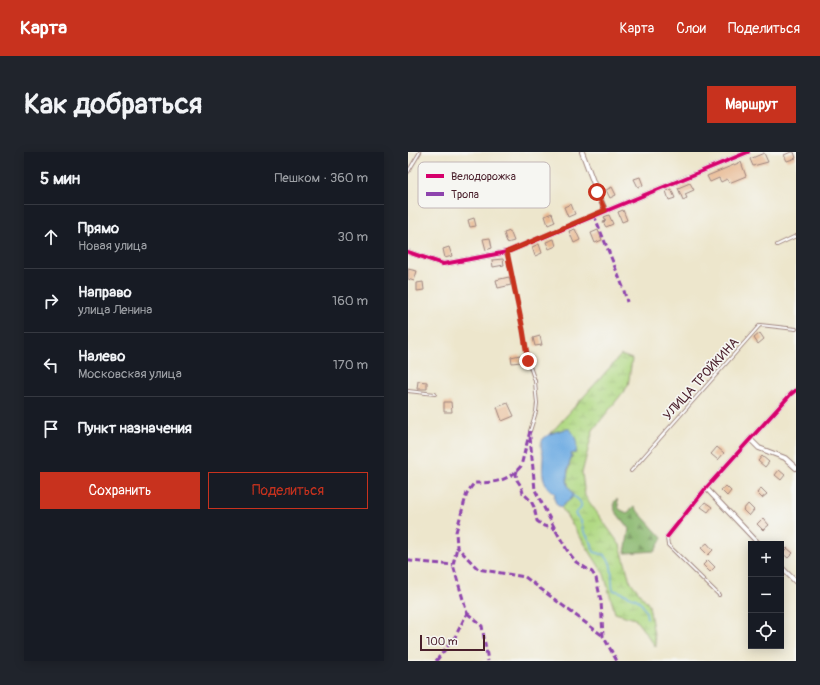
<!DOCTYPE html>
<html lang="ru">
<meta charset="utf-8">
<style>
body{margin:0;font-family:Pangolin,sans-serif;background:#20242c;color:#f1f3f6}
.controls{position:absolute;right:12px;bottom:12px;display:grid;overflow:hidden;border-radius:0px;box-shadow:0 2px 10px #0003}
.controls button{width:36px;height:36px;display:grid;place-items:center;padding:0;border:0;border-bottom:1px solid #363941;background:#171b24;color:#f1f3f6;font:20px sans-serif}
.scale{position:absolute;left:12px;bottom:10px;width:65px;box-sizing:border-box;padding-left:4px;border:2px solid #4a1f2b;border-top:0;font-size:11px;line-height:14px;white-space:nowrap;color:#4a1f2b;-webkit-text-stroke:3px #f6f6f2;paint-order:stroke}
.stop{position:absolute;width:12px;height:12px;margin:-9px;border:3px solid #c8321e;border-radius:50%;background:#fff}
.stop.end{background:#c8321e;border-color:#fff;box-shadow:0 1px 4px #0008}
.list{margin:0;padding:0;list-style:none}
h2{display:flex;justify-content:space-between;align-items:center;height:52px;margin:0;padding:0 16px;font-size:17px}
h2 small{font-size:13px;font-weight:400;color:#9ea1a6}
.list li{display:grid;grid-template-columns:26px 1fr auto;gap:12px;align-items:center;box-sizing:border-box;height:64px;padding:0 16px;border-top:1px solid #363941}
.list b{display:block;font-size:15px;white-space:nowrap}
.list p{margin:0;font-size:13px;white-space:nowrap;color:#9ea1a6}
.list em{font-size:13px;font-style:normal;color:#9ea1a6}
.actions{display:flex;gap:8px;padding:12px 16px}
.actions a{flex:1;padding:9px 0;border:1px solid #c8321e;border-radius:0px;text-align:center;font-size:14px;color:#c8321e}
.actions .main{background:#c8321e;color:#fff}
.icon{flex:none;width:22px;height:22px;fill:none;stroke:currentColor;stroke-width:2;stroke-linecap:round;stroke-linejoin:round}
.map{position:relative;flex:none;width:388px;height:509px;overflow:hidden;border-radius:0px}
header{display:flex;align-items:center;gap:24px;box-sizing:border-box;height:56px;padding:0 20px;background:#c8321e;color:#fff}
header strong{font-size:19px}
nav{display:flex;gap:22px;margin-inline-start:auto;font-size:14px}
.intro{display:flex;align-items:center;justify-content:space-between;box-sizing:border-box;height:96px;padding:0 24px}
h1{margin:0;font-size:28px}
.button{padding:10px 18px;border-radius:0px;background:#c8321e;color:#fff;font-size:14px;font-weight:700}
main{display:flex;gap:24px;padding:0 24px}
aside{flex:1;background:#171b24;border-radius:0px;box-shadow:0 2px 10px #0003}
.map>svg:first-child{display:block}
.forest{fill:url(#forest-firs);stroke:#6b6c4e}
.wetland{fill:url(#wetland-marsh);stroke:#7d7c57}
.water{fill:#72aee3;stroke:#5e6687}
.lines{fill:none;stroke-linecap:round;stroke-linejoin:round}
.stream{stroke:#72aee3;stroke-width:1.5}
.building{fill:#e8b890}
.service-casing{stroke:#9c827c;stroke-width:4}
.minor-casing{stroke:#9c827c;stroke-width:6}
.service{stroke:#fff;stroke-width:2}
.minor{stroke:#fff;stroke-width:4}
.quiet{stroke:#8e44ad;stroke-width:3;stroke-dasharray:6 3;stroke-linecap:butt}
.cycleway-casing{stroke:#f6f6f2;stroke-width:6}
.cycleway{stroke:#d6006c;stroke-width:4}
.route{stroke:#c8321e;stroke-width:5}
.labels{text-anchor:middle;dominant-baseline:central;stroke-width:3.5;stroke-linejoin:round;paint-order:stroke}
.street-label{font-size:13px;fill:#4a1f2b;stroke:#f6f6f2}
.key{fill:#f6f6f2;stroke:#c2b6b6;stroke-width:1}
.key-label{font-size:11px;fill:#4a1f2b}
</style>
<header>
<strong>Карта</strong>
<nav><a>Карта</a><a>Слои</a><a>Поделиться</a></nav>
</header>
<div class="intro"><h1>Как добраться</h1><a class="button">Маршрут</a></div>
<main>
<aside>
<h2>5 мин<small>Пешком · 360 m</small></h2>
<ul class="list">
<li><svg class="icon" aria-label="ahead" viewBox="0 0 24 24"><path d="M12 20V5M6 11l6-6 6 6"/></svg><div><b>Прямо</b><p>Новая улица</p></div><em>30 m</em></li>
<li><svg class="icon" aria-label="right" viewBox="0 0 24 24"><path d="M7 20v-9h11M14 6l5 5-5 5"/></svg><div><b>Направо</b><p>улица Ленина</p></div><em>160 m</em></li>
<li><svg class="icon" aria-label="left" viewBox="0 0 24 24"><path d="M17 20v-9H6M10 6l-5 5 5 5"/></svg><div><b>Налево</b><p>Московская улица</p></div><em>170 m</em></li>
<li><svg class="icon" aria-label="arrive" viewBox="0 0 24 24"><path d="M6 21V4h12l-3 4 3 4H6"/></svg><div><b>Пункт назначения</b></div></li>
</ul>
<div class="actions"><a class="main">Сохранить</a><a>Поделиться</a></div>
</aside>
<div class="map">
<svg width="388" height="509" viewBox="0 0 388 509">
<defs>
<pattern id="forest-firs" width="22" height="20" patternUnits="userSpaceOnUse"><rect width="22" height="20" fill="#8cb971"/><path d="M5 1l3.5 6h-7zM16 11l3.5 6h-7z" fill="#74965d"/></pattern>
<pattern id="wetland-marsh" width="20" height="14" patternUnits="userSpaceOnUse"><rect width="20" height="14" fill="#b0d983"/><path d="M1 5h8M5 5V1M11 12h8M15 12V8" fill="none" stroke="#99ba71"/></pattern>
</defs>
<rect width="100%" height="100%" fill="#f6f6f2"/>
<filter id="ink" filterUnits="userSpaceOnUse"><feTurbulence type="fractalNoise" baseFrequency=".025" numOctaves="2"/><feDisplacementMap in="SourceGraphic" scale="8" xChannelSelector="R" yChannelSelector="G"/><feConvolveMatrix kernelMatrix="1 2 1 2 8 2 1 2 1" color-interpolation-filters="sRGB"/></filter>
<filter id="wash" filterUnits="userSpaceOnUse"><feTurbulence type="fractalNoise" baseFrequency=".012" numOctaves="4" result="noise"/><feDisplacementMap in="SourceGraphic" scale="16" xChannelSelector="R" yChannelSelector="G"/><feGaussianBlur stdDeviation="0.9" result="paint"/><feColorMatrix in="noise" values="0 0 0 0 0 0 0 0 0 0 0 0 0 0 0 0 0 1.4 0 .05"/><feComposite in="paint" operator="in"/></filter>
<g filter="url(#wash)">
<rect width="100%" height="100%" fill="#ede6cc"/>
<!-- forest -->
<path class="forest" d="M209,347L211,357L219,361L226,355L254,386L247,399L217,401L221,377L207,359L206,350Z"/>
<!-- wetland -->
<path class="wetland" d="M213,203L224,207L220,234L185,278L174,321L177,344L212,393L222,429L241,453L248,495L227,467L207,461L196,422L153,355L164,346L160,333L159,325L162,310L164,305L158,277L143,281Z"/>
<!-- water -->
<path class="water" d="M158,277H162C168,285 170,292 168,301L163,302L164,305C160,313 158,325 160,333C161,336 164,339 165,342L164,346L153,355L149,353C147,349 145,346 147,342C145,339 140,337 138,333C133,324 135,312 135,302C134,299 133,296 133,293C133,291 134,289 135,287C141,281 150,279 158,277Z"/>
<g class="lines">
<!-- stream -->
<path class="stream" d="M165,344C169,346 176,351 172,357C171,359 168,360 167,362L173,369L175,378L184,392V395L186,400L197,403C198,406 201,408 202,411C205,420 203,429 205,438L212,440L230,448L235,454L238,460L239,466"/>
</g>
<g id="blocks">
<!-- building -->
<path class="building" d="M383,0H386L388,6L379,9L376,3Z
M356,1L360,10L345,14L342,7Z
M333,10L338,24L321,31L319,27L313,30L311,26L302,30L299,24Z
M232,25L235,33L230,35L226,27Z
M282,31L286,38L277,42L279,46L275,48L270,36Z
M204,35L208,43L202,46L198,38Z
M263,37L267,46L261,48L258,39Z
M163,52L167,62L160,65L156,55Z
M215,58L219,68L214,70L210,60Z
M144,61L147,70L140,73L137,64Z
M201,63L205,72L198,75L195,70L198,69L196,65Z
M66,66L68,74L62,75L60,68Z
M167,77L172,88L166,91L161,79Z
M190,78L194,88L187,91L183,81Z
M102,79L106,89L99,91L96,81Z
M82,86L84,96L78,98L75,87Z
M146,87L148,94L141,97L138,90Z
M131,92L134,101L127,104L124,95Z
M41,95L44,104L37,106L35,97Z
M95,107L96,113L85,115L84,108Z
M0,117L9,119L6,129L0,127Z
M101,125L103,133L90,136L88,128Z
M15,130L16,138L9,139V131Z
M352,181L356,187L350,192L346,186Z
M132,184L134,193L127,194L125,186Z
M112,203L113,210L104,211L103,205Z
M10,229L19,230V237H9Z
M36,250H43L44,260H36Z
M100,251L106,264L94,269L89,255Z
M309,295L316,301L310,308L303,302Z
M354,304L361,310L357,315L350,309Z
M371,318L377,323L373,328L367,323Z
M318,334L323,339L319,344L313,338Z
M353,336L359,342L354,346L349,341Z
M297,350L304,355L300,360L293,355Z
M340,352L346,358L341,364L335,358Z
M355,366L361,373L355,378L349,372Z
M299,391L305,398L300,403L293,396Z
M379,396L385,401L380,406L374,401Z
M300,408L307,415L302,420L295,413Z"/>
</g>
</g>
<g filter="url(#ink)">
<use href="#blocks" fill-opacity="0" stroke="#9c827c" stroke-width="1"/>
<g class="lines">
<!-- service casing -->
<g class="service-casing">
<path id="service" d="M0,20L12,0
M369,93L388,84
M99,100L115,178L120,209L127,229L128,242L129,251L128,260L122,279
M0,239L27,242
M223,319L352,173L388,177
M259,386L260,393L311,443"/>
</g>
<!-- minor casing -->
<g class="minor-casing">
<path id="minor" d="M174,0L189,40L197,58
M0,100L35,112L41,111L99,100L340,0
M342,287L351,296L377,306L388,316
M298,336L351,392
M259,385L298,336L383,242L388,238
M373,415L388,430"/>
</g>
<!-- service -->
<use href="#service" class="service"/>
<!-- minor -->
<use href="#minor" class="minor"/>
<!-- quiet -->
<path class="quiet" d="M186,63L215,135L219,150
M122,279L113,314C100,330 84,331 66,331L59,341L48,380L49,395L70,417L117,425L195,484
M122,285L127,338L147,377L159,398L168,410L184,420L188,426L193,449L195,484L209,509
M109,319L108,322L109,328L113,334L115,341L123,349L126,355L129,369L136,374L147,377
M0,407L2,409L45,413
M59,461L74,474L80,509
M28,509L47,485L59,461L45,413L49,395"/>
<!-- cycleway casing -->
<g class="cycleway-casing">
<path id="cycleway" d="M0,100L35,112L41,111L99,100L340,0
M259,385L298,336L383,242L388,238"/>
</g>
<!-- cycleway -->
<use href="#cycleway" class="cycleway"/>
</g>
</g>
<g class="lines" filter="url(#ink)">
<!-- route -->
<path class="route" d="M120,209L115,178L99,100L197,58L189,40"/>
</g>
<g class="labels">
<!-- street labels -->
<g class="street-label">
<text transform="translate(293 227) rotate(-48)">УЛИЦА ТРОЙКИНА</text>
</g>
</g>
<!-- legend -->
<rect x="10" y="10" width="132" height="46" rx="6" class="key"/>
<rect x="18" y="22" width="18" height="4" fill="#d6006c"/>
<rect x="18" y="40" width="18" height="4" fill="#8e44ad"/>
<g class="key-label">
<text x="43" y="28">Велодорожка</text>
<text x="43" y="46">Тропа</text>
</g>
</svg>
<div class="controls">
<button>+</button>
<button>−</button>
<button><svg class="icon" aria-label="locate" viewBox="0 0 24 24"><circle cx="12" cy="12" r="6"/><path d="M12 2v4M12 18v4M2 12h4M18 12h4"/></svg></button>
</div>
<div class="scale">100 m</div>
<div class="stop" style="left:189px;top:40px"></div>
<div class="stop end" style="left:120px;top:209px"></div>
</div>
</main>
